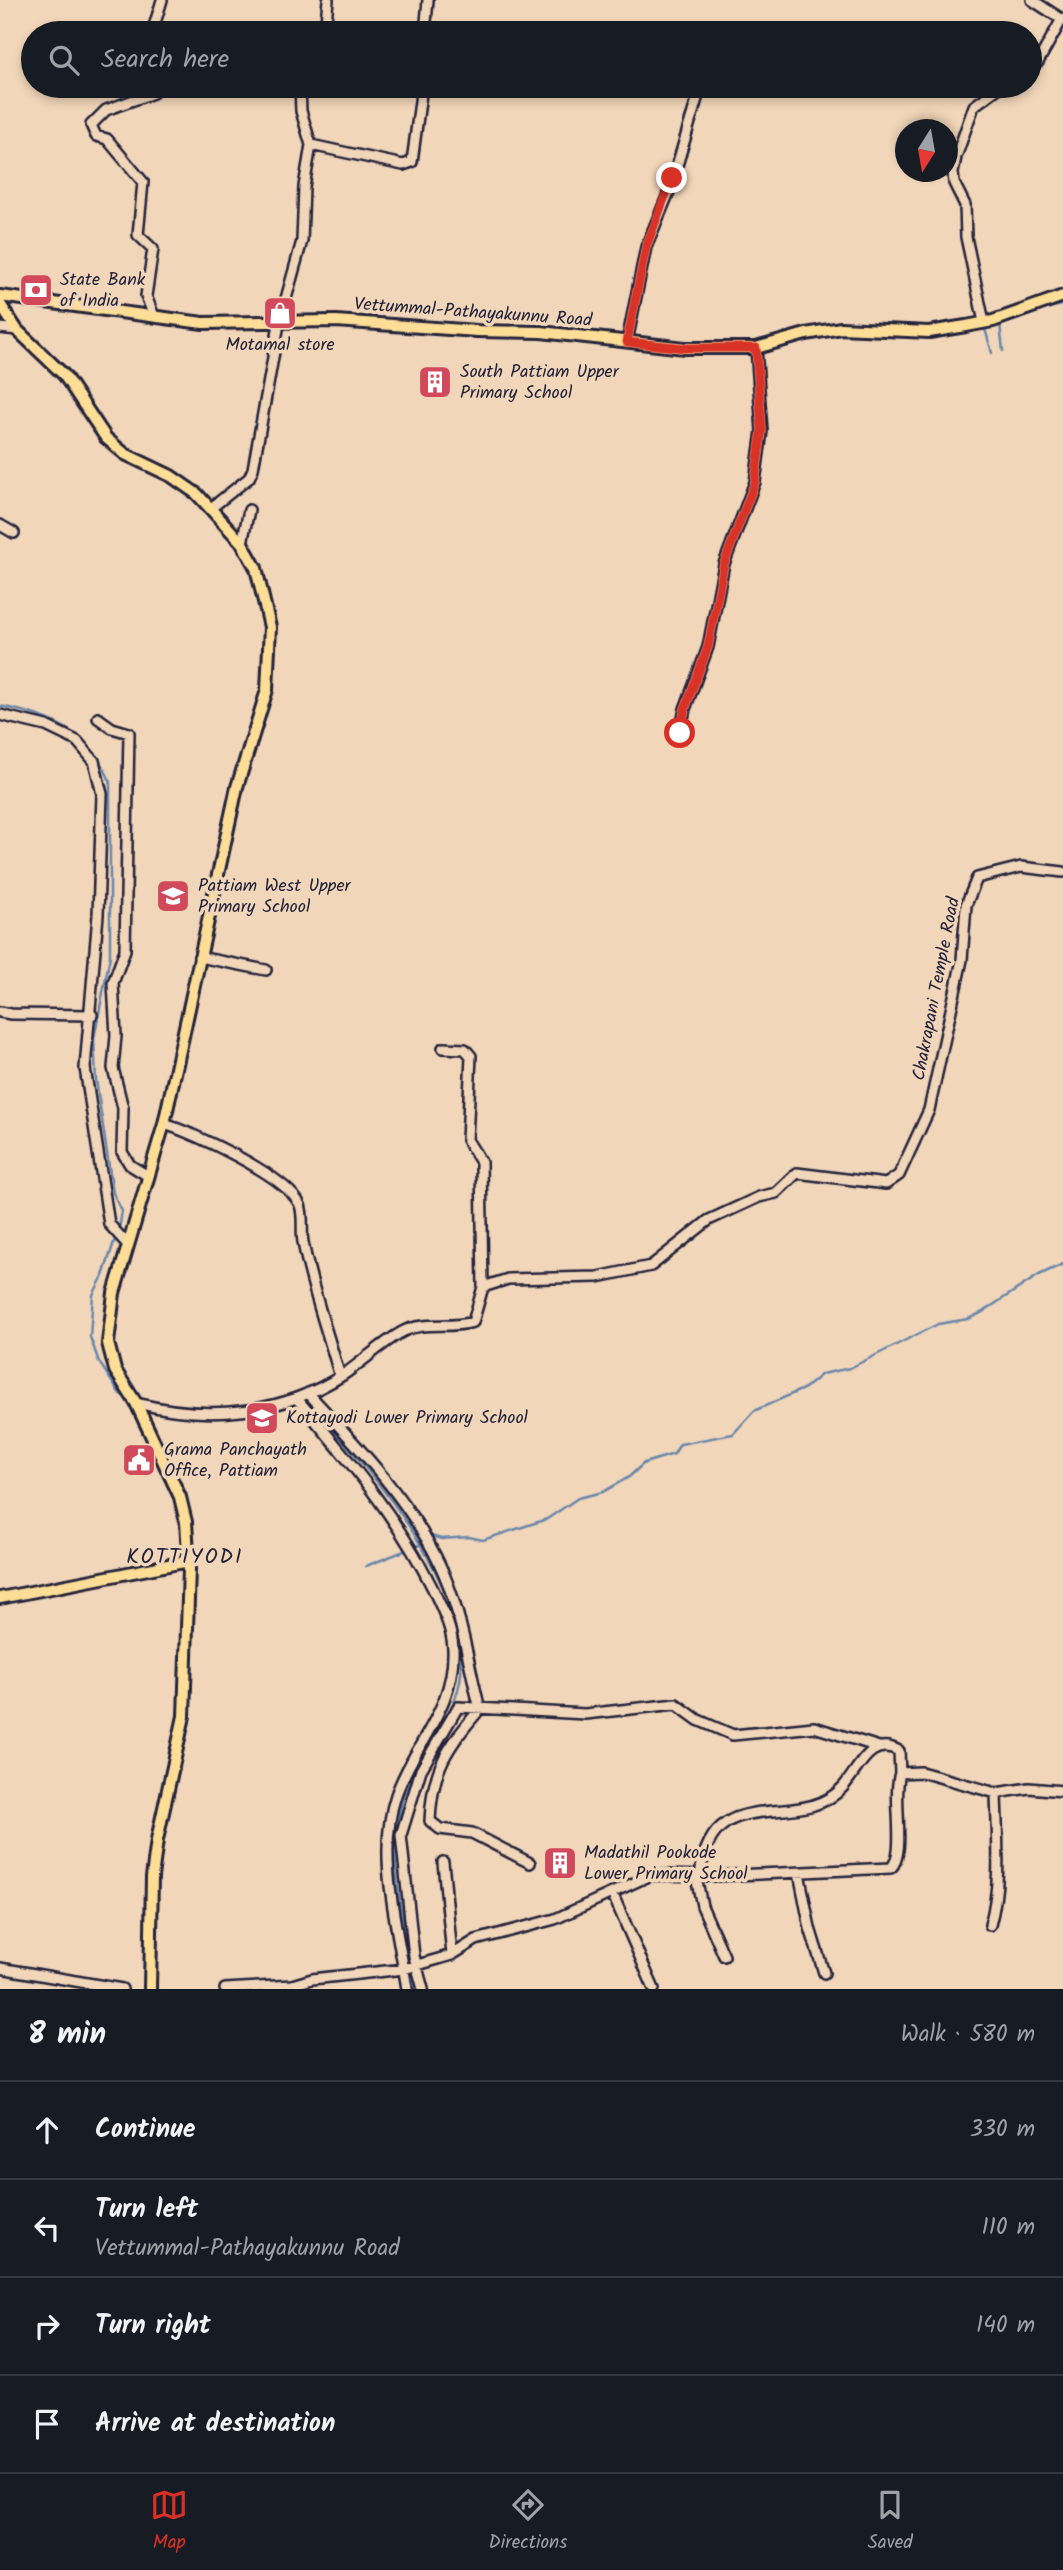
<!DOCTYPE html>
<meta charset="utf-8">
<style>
body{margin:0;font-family:Kalam,sans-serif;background:#242831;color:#f1f3f6}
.compass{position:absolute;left:895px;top:119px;width:63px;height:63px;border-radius:50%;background:#171b24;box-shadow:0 4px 10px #0003;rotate:191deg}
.stop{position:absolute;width:21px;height:21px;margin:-16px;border:5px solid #d93025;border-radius:50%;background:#fff}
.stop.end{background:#d93025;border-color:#fff;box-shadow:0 2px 7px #0008}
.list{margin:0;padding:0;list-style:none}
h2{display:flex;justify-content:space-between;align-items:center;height:91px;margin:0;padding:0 28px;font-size:30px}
h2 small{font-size:23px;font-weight:400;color:#9ea1a6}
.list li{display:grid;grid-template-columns:46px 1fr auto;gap:21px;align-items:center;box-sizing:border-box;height:98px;padding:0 28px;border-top:2px solid #363941}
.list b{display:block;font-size:26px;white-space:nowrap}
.list p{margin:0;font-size:23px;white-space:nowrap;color:#9ea1a6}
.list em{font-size:23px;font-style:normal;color:#9ea1a6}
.icon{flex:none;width:38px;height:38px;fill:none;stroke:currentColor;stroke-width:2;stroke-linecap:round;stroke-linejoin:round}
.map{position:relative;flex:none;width:1063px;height:1989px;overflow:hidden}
.search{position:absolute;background:#171b24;box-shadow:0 4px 10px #0003;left:21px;right:21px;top:21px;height:77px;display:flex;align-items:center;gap:18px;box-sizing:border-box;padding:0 24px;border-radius:38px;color:#9ea1a6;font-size:26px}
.sheet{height:483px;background:#171b24}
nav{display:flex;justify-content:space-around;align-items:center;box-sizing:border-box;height:98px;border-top:2px solid #363941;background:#171b24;font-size:19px;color:#9ea1a6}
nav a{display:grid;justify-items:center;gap:4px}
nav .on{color:#d93025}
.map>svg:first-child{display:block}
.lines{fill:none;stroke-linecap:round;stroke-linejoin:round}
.stream{stroke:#6b87ac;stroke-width:2.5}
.minor-casing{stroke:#22223b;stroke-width:14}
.major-casing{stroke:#22223b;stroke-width:16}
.minor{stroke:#f2d6b9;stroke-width:9}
.major{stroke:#fede96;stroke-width:10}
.route{stroke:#d93025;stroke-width:9}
.labels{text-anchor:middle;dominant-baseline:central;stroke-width:7;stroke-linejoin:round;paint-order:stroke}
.poi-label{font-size:18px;fill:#22223b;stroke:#f2d6b9;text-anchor:start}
.street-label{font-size:18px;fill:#22223b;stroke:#f2d6b9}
.quarter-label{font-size:21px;letter-spacing:2px;fill:#22223b;stroke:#f2d6b9}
</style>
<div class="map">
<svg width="1063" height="1989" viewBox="0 0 1063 1989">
<rect width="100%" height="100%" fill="#f2d6b9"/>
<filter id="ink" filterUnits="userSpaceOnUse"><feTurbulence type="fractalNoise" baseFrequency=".0143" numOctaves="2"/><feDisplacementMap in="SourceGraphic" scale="14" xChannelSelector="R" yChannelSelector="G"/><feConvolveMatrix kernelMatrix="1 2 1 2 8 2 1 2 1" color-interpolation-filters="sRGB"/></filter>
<g filter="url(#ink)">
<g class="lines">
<!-- stream -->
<path class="stream" d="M1042,309L1063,305
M1016,318L1029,313
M961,332L985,329L992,353
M832,335H875
M1003,351L1000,324L1006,322
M0,706C52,716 89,732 110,781V956L94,1039L96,1080L113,1193L122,1211L119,1230
M115,1239L103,1276L93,1295L90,1337L99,1362L120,1394L128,1399
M304,1399C367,1464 466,1577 461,1673C459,1711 421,1753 407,1788C384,1844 401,1906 410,1965
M175,1406L223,1408L280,1399
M428,1535L441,1539L469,1537L483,1540L547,1519L578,1498L603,1492L629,1477L644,1463L674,1454L680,1444L733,1434L754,1411L805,1388L822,1374L850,1368L938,1324L968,1319L981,1313L1039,1275L1063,1264
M366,1566L422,1544
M411,1971L415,1989"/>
<!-- minor casing -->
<g class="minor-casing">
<path id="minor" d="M1032,0L1063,20
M152,33L162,0
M325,33L328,0
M425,33L428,0
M1030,67L1038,62L1062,19
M300,86L301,111L311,145
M154,316L146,296L153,249L138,235L143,182L107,139L96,136L91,125L106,110L153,93L156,86
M984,322L966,237L965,205L954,183L953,173L956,157L974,106L1001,86
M0,328L17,330
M627,342L646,247L669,192L700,89
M211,508L249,478L253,469L279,324L302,241L304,187L311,145L403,165L412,162L422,86
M0,525L14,533
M242,543L249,510
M0,715L46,726L77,741L94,761L102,794L98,915L85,1068L109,1224L128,1245
M98,718L112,728L129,733L125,950L113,983L116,1036L113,1068L123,1108L122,1152L130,1165L148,1176
M680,733L685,709L708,647L724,564L755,482L762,431L756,348
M199,957L266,970
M0,1012L11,1014L92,1015
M443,1048L465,1049L471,1056L467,1140L481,1162L483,1287
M164,1124C194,1133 287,1176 300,1205C304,1216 301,1230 303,1242C311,1287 328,1333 340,1377
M308,1393C355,1443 408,1498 438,1561C461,1607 467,1659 480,1709C447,1748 432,1768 430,1821L440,1829L472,1833L530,1863
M298,1400C349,1460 398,1518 433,1589C442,1609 452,1627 453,1649C455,1709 414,1743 396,1795C376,1855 398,1929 407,1989
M136,1403C208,1421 280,1415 343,1375C361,1363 387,1339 404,1331C424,1321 451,1329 473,1322L483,1287L508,1279L598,1277L651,1266L709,1220L759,1197L776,1193L797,1173L886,1184L899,1175L929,1110L962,960L966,905L977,878L1021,867L1063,872
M443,1862L452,1955
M799,1873L810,1928L824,1973
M696,1876L702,1906L724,1956
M700,1876C711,1776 799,1836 843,1787C859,1769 870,1735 899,1751L900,1773
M613,1895L654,1989
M990,1925C1002,1882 997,1837 996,1793
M0,1968L122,1989
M225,1989L292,1985L312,1979L404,1969L452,1955L476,1940L555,1919L651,1875L714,1876L891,1868C907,1853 892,1797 900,1773L921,1772L996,1793L1029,1788L1063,1791
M423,1989L414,1956L401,1835L421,1770L458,1707L585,1714L676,1704L698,1720L733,1735L814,1727L879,1747"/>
</g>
<!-- major casing -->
<g class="major-casing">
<path id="major" d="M0,296L203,323L336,321L477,331L541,332L685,348H756L806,334L841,328L929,332L966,326L993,321L1063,296
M0,304L17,330L64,375L106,438L125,454L171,476L197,494L242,543L256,568L270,627L267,690L237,787L164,1124L114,1293L108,1343L115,1370L136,1403L180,1497L186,1522L189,1569L184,1716L157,1840L152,1877L150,1989
M0,1598L189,1561"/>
</g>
<!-- minor -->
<use href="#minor" class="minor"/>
<!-- major -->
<use href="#major" class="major"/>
</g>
</g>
<g class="lines" filter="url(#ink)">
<!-- route -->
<path class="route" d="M672,178L646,247L627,342L685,348H756L762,430L755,482L724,564L708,647L685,709L680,733"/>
</g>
<!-- icons -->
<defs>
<g id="bank-square" transform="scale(1.75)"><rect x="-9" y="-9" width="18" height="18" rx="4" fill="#d1495b" stroke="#f2d6b9"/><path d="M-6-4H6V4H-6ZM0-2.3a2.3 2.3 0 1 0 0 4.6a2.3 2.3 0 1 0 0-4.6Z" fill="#fff"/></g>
<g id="shop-square" transform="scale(1.75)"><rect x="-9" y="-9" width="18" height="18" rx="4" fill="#d1495b" stroke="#f2d6b9"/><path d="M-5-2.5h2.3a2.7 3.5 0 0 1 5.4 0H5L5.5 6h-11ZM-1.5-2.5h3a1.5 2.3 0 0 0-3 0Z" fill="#fff"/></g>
<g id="building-square" transform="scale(1.75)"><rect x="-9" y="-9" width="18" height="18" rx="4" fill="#d1495b" stroke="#f2d6b9"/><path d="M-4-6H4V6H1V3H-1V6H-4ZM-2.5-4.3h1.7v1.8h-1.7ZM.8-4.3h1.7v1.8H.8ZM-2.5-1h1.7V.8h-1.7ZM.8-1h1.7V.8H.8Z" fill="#fff"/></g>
<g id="school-square" transform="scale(1.75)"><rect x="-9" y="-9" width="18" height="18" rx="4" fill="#d1495b" stroke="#f2d6b9"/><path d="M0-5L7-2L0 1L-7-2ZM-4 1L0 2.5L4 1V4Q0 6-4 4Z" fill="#fff"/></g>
<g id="civic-square" transform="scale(1.75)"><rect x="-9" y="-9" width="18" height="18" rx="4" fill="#d1495b" stroke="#f2d6b9"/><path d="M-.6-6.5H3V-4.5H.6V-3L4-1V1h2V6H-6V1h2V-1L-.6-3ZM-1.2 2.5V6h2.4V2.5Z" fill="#fff"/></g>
</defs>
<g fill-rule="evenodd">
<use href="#bank-square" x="36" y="290"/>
<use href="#shop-square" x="280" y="313"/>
<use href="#building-square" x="435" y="382"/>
<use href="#school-square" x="173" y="896"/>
<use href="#school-square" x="262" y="1418"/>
<use href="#civic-square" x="139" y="1460"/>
<use href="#building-square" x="560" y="1863"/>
</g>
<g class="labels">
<!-- poi labels -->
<g class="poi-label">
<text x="60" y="280">State Bank<tspan x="60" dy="21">of India</tspan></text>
<text x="280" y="345" text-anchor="middle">Motamal store</text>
<text x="460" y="372">South Pattiam Upper<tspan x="460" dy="21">Primary School</tspan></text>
<text x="198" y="886">Pattiam West Upper<tspan x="198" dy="21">Primary School</tspan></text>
<text x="286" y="1418">Kottayodi Lower Primary School</text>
<text x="164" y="1450">Grama Panchayath<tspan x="164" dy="21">Office, Pattiam</tspan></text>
<text x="584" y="1853">Madathil Pookode<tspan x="584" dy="21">Lower Primary School</tspan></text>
</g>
<!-- street labels -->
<g class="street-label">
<text transform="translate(473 313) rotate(4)">Vettummal-Pathayakunnu Road</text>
<text transform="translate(937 989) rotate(-79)">Chakrapani Temple Road</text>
</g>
<!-- quarter labels -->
<g class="quarter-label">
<text x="185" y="1557">KOTTIYODI</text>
</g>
</g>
</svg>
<svg class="compass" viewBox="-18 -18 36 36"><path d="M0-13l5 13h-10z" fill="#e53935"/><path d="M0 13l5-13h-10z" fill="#9ea1a6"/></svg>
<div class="stop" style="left:680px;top:733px"></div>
<div class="stop end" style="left:672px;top:178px"></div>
<div class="search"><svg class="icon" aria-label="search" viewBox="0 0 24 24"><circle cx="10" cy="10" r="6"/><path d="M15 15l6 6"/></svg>Search here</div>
</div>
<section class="sheet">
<h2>8 min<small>Walk · 580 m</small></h2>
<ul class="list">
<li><svg class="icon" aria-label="ahead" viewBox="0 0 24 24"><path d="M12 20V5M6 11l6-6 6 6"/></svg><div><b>Continue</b></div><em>330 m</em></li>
<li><svg class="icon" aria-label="left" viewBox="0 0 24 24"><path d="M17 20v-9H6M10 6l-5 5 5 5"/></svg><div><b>Turn left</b><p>Vettummal-Pathayakunnu Road</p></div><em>110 m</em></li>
<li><svg class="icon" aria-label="right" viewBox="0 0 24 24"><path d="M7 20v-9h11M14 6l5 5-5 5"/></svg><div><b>Turn right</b></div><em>140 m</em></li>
<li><svg class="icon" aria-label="arrive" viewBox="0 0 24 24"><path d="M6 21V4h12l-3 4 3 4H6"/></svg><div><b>Arrive at destination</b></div></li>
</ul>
</section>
<nav>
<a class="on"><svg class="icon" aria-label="map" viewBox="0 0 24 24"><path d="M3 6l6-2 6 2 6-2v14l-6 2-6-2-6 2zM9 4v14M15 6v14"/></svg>Map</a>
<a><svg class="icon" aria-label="directions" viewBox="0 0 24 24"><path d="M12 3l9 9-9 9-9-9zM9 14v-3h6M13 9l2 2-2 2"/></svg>Directions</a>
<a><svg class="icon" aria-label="saved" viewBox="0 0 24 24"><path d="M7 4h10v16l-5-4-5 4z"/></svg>Saved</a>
</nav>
